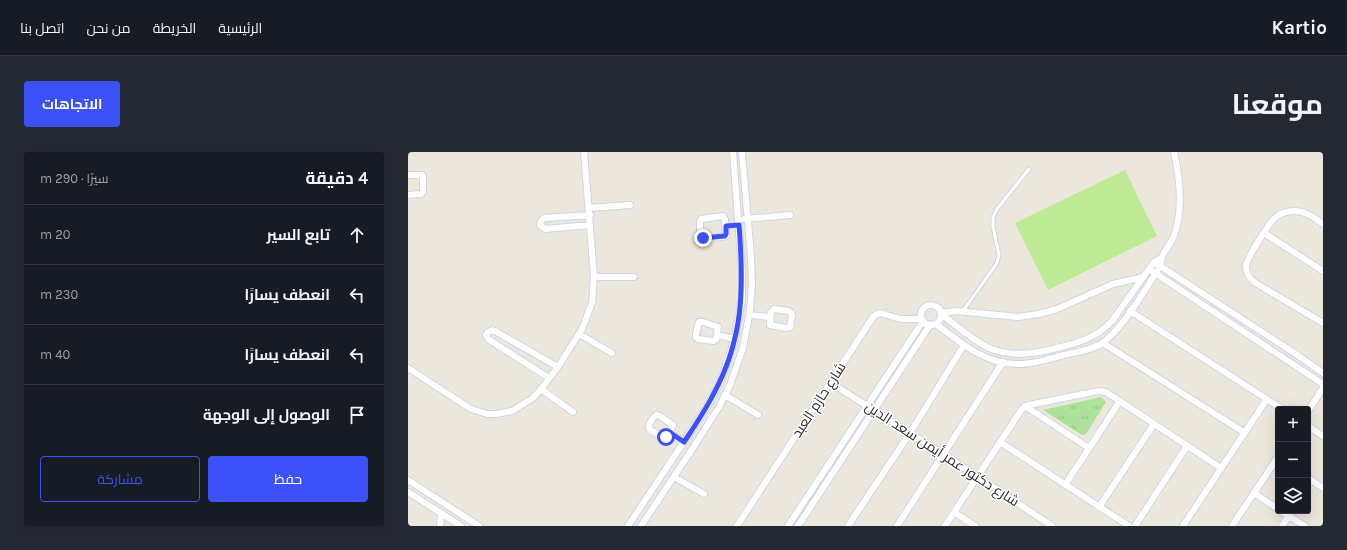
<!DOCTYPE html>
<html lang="ar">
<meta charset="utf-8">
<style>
body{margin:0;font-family:Karla,Cairo,sans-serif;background:#242831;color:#f1f3f6;direction:rtl}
.controls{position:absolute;right:12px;bottom:12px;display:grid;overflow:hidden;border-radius:4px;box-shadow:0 4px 16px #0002}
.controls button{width:36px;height:36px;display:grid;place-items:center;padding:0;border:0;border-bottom:1px solid #363941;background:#171b24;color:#f1f3f6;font:20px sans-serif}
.stop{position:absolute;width:12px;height:12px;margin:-9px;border:3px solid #3d51f8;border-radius:50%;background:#fff}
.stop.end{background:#3d51f8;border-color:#fff;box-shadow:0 1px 4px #0008}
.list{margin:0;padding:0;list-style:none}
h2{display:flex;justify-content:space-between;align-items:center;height:52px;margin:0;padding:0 16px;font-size:17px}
h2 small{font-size:13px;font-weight:400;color:#9ea1a6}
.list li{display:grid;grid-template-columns:26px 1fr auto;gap:12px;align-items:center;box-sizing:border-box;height:60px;padding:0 16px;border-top:1px solid #363941}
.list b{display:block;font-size:15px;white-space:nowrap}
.list em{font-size:13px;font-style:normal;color:#9ea1a6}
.actions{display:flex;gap:8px;padding:12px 16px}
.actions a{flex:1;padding:9px 0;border:1px solid #3d51f8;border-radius:4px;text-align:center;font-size:14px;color:#3d51f8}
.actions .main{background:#3d51f8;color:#fff}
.icon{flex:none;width:22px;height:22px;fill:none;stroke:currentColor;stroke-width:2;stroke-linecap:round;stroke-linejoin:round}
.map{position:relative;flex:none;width:915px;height:374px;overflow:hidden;direction:ltr;border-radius:4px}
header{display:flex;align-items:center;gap:24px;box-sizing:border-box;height:56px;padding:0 20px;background:#171b24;border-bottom:1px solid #363941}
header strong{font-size:19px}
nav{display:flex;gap:22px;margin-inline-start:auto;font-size:14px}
.intro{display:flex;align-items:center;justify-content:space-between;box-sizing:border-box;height:96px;padding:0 24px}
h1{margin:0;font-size:28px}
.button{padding:10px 18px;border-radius:4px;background:#3d51f8;color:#fff;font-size:14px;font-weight:700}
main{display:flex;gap:24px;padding:0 24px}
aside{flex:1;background:#171b24;border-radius:4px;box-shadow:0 4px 16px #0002}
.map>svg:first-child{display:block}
.grass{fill:url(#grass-tufts)}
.pitch{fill:#bfea95}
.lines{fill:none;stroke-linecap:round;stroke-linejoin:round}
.service-casing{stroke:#d1d3e3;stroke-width:5}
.minor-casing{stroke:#d1d3e3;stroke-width:8}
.service{stroke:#fff;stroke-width:3}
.minor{stroke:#fff;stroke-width:6}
.route{stroke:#3d51f8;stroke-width:5}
.labels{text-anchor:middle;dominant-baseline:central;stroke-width:3;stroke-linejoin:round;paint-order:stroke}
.street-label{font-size:14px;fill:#2a2a2a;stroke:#fff}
</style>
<header>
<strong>Kartio</strong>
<nav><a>الرئيسية</a><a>الخريطة</a><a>من نحن</a><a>اتصل بنا</a></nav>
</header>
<div class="intro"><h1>موقعنا</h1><a class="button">الاتجاهات</a></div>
<main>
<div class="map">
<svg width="915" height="374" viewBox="0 0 915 374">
<defs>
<pattern id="grass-tufts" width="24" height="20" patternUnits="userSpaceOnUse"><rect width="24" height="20" fill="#ace299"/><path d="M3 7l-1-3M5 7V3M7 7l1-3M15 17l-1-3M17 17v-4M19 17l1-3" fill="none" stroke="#94c284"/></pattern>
</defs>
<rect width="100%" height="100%" fill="#ece7dc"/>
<!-- grass -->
<path class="grass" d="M693,245L698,250L678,282L674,283L635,258Z"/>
<!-- pitch -->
<path class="pitch" d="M717,18L749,84L640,138L607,71Z"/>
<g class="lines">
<!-- service casing -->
<g class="service-casing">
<path id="service" d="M555,159L589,111L591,103L585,75V65L589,57L621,17"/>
</g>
<!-- minor casing -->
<g class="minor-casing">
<path id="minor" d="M0,23H14L15,25V39L13,42L0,43
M181,56L222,53
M182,63L136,66L133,69L132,73L137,77L182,73
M315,64L317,68L318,84L315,85L295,86C292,82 291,72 293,67Z
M336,67L382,63
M915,72C906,66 898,59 887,59C880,59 872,61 867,66C861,71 839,106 838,114C838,120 841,126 846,130L915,171
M856,81L915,119
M749,112L888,202L915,221
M744,119L915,232
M186,125H226
M513 163a10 10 0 1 1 20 0a10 10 0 1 1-20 0Z
M366,157L381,159L383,161L384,164L382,175L378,176L362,173L363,160Z
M722,159L874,257
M533,161L549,159L610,165L631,162L649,157L705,132L736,125
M533,162C549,174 564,188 581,196C605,206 630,201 653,195C665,192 677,189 688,182C694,179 699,174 704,169L746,110L753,106
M342,163L362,165
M291,170H295L310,175L308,187L306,189L290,187L288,185V182Z
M528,172C553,191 578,213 611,212C626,212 641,207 656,203C669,200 685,198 696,190C718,172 737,138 752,114C753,111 753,108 754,105C756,99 762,93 765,86C776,60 772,27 766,0
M171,182L204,201
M309,183L327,187
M695,191L837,281
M0,216L63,257L79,262H88L104,259L125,246L133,237L150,215L174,177L184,151L186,125L176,0
M141,226L80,187L78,183L80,180L85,178L150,215
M423,231L535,302L644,374
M133,237L165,260
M317,243L350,263
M617,254L681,296
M900,259L915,236
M248,263L252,264L265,273L259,284L257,286L242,278C239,273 244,267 248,263Z
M900,274L915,284
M261,281L276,290
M592,290L721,374
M266,325L296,342
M900,326L915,336
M0,328L71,374
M657,333L712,249
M0,340L53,374
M846,341L870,357
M691,355L746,272
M873,359L897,374
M546,360L567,374
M32,374L33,361
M220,374L299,255L312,230L326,190L334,148V120L325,0
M233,374L285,296L311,255L322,233L335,196L342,158L344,131L343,105L334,0
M329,374L465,165L469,162L473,161L492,167H514
M380,374L515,169
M390,374L522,173
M440,374L502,281L556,193
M489,374L595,210
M537,374L614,257L621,253L690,239L698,240L813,316
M727,374L779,294
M775,374L859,247
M824,374L870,305
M874,374L881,364"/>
</g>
<!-- service -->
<use href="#service" class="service"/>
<!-- minor -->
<use href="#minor" class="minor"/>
</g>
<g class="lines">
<!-- route -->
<path class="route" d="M258,285L261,280L276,290C286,275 297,259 305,243C336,186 336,136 331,73L318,74V82L317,84L295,86"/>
</g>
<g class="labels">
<!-- street labels -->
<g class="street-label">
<text transform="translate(411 248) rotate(-57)">شارع حازم العبد</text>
<text transform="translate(534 302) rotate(33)">شارع دكتور عمر أيمن سعد الدين</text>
</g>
</g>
</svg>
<div class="controls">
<button>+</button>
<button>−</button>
<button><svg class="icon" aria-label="layers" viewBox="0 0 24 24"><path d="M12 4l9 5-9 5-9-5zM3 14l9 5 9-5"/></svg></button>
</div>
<div class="stop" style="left:258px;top:285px"></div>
<div class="stop end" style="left:295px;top:86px"></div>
</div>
<aside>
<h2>4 دقيقة<small>سيرًا · 290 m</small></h2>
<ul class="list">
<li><svg class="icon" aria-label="ahead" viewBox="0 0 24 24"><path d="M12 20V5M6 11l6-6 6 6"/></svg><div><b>تابع السير</b></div><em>20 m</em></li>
<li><svg class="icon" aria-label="left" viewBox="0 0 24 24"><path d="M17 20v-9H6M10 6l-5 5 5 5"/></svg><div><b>انعطف يسارًا</b></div><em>230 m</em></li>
<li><svg class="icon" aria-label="left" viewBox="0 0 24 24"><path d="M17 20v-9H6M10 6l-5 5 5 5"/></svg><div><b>انعطف يسارًا</b></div><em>40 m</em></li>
<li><svg class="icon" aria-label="arrive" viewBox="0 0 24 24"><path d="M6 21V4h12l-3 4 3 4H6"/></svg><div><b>الوصول إلى الوجهة</b></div></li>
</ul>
<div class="actions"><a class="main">حفظ</a><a>مشاركة</a></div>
</aside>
</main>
